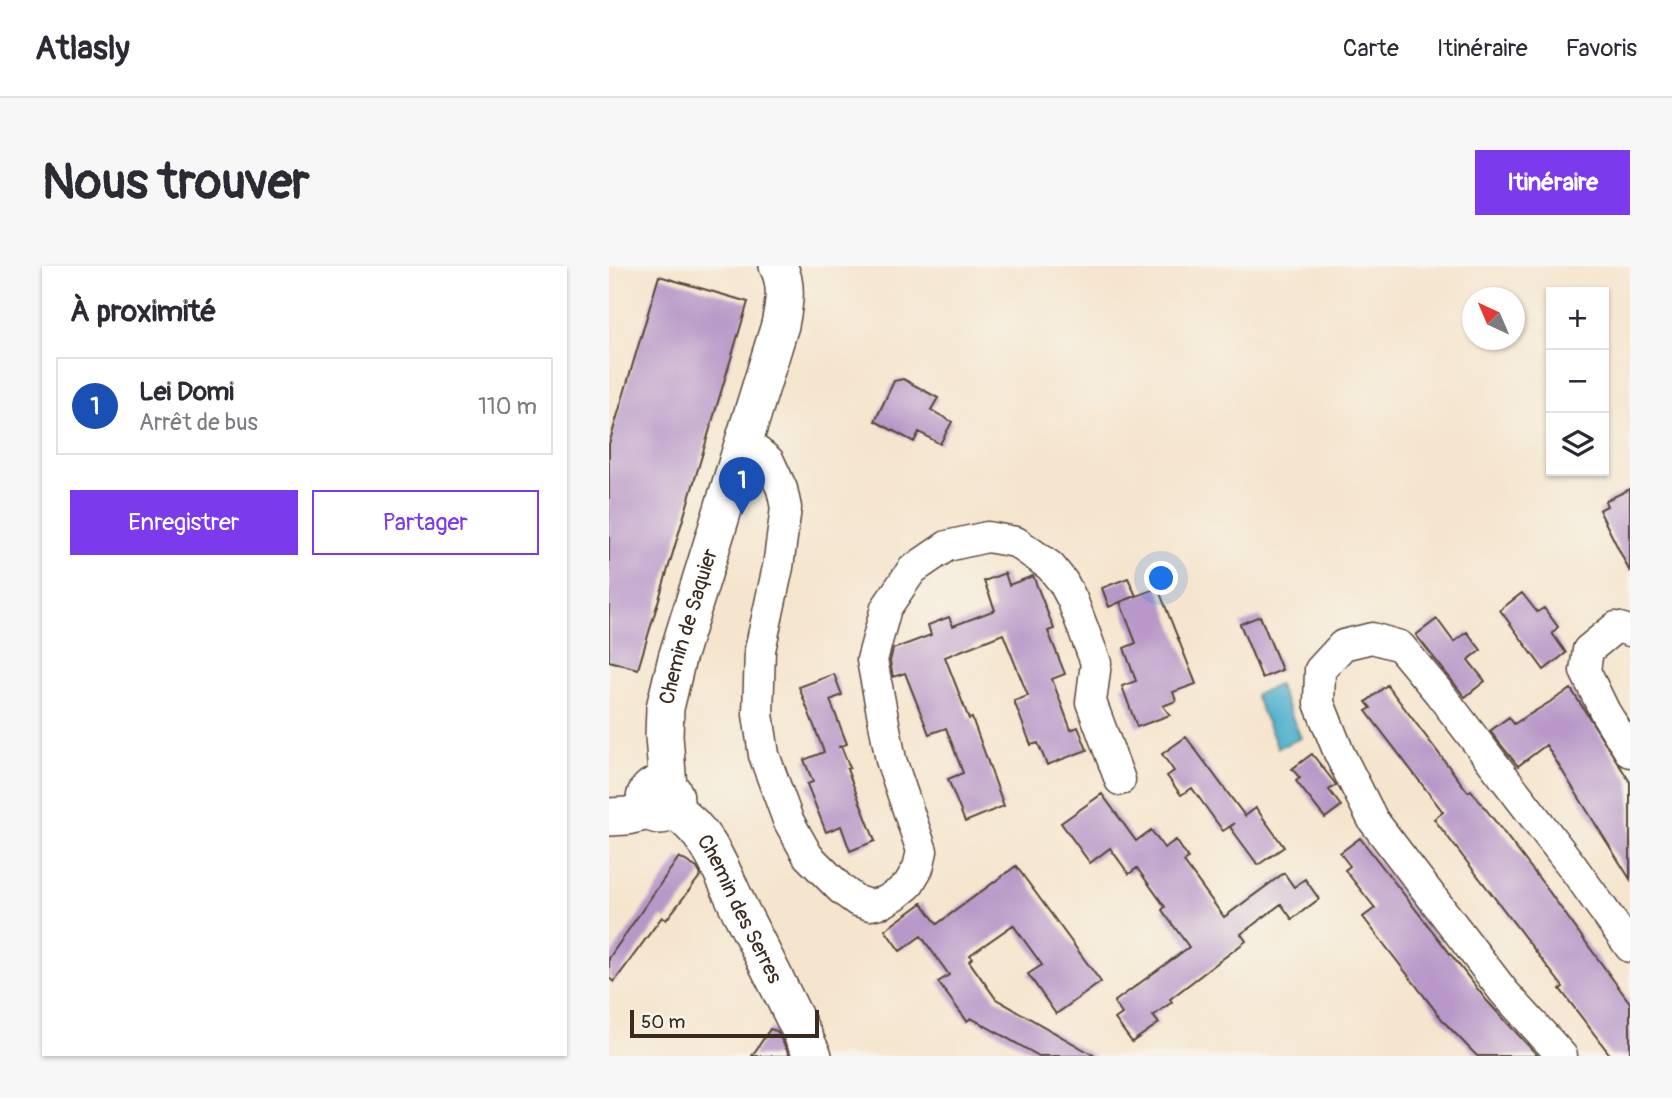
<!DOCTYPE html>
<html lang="fr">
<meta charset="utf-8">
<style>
body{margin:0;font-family:Pangolin,sans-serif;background:#f7f7f7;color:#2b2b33}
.controls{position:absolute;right:21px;top:21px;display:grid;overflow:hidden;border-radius:0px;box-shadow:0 2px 5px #0004}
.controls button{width:63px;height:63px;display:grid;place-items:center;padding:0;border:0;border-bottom:2px solid #e1e1e2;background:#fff;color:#2b2b33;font:35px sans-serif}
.compass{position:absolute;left:853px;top:21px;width:63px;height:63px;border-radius:50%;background:#fff;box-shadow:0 2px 5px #0004;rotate:316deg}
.scale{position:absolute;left:21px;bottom:18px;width:189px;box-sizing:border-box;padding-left:7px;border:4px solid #3b2a1e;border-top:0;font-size:19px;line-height:24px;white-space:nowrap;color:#3b2a1e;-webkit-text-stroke:5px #f7f3e8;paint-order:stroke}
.you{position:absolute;left:553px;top:313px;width:24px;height:24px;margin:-18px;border:5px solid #fff;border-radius:50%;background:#1a73e8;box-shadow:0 0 0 10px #1a73e833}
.badge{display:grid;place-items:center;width:46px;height:46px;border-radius:50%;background:#7c3aed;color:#fff;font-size:23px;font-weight:700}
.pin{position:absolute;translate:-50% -58px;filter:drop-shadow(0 2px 4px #0008)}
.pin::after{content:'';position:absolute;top:37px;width:24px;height:21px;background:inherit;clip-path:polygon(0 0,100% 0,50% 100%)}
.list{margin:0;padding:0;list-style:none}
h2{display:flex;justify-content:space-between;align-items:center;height:91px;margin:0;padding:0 28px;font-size:30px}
h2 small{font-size:23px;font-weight:400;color:#7c7c81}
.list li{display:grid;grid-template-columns:46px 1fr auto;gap:21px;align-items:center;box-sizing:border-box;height:98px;margin:0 14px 14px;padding:0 14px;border:2px solid #e1e1e2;border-radius:0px}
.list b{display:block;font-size:26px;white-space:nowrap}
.list p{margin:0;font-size:23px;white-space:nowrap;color:#7c7c81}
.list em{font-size:23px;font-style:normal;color:#7c7c81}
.actions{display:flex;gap:14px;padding:21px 28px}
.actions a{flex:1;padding:16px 0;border:2px solid #7c3aed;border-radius:0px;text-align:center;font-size:24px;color:#7c3aed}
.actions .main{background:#7c3aed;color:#fff}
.icon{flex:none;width:38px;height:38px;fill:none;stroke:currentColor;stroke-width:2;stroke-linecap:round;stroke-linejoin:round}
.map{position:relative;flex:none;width:1021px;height:790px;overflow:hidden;border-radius:0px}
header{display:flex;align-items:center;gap:42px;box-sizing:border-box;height:98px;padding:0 35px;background:#fff;border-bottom:2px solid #e1e1e2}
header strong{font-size:33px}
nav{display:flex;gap:38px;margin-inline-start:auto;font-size:24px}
.intro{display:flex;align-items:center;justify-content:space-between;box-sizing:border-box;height:168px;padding:0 42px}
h1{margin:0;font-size:49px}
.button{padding:18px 32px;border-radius:0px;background:#7c3aed;color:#fff;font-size:24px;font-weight:700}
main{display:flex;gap:42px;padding:0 42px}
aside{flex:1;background:#fff;border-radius:0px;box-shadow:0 2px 5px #0004}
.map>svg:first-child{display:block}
.water{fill:#4eb0cd;stroke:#446d76;stroke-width:2}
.building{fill:#b898c8}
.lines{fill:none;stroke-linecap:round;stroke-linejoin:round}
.minor-casing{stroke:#574638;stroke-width:33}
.tertiary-casing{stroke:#574638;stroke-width:40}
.minor{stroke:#fff;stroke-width:30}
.tertiary{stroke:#fff;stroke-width:37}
.labels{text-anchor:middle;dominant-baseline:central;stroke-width:5;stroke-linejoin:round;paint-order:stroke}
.street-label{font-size:21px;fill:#3b2a1e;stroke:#f7f3e8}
</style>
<header>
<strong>Atlasly</strong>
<nav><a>Carte</a><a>Itinéraire</a><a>Favoris</a></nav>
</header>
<div class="intro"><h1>Nous trouver</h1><a class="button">Itinéraire</a></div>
<main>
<aside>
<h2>À proximité<small></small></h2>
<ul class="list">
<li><span class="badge" style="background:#1a4fb4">1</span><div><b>Lei Domi</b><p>Arrêt de bus</p></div><em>110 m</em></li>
</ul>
<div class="actions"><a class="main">Enregistrer</a><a>Partager</a></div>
</aside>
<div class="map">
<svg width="1021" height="790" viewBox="0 0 1021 790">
<rect width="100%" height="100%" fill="#f7f3e8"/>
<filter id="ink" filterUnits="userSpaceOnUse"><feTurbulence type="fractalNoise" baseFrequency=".0143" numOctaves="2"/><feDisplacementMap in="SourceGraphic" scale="14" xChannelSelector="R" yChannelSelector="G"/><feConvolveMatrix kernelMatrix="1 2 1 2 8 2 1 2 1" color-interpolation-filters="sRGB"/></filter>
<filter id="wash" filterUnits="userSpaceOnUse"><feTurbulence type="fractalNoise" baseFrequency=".00686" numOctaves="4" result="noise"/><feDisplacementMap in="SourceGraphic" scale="28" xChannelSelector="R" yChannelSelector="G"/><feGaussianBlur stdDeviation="1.57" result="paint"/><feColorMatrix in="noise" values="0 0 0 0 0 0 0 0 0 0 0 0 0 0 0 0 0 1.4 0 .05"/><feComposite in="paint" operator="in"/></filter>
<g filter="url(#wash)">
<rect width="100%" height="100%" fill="#f5e5ce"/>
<!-- water -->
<path class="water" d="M669,419L692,472L669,482L646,429Z"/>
<g id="blocks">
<!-- building -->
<path class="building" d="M50,10L139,36L29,403L0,395V178Z
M294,113L329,132L322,144L343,156L331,178L310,166L305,176L266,155L285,115Z
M1021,223V306L990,244L998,240L996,235Z
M396,307L400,319L424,310L445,363L439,365L456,408L443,413L462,464L469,461L478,484L438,499L429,477L422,479L405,435L419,430L394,368L336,391L360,453L363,452L395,540L356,556L339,513L354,507L337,462L320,468L296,407L284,411L281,395L284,383L322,369L319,359L340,351L344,360L386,344L375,315Z
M519,312L527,330L511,336L549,322L587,418L564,426L567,435L554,440L561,449L528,461L513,420L527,415L515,382L527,377L511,336L500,341L493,322Z
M913,327L928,346L935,342L949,361L943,367L957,387L935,404L891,344Z
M651,350L673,404L653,412L631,358Z
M828,353L845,376L858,366L872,384L859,394L876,415L856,431L807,369Z
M225,408L233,429L221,434L238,478L229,481L232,480L241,502L238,503L266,575L241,585L232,560L217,566L198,518L204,516L195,494L215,486L190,421Z
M778,419L859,526L862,524L936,620L1021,737V790H1002L951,723L954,721L825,553L834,546L757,445L762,442L757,436Z
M962,423L1021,516V613L937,479L909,500L881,465L900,451L905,458Z
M577,471L636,550L647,542L675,581L649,599L621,561L626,557L614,565L583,522L572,529L558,510L565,505L553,488Z
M703,488L725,516L727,519L720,524L732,540L716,552L687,515L691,512L683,503Z
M493,528L527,575L542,564L555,582L567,574L579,592L575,596L615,651L675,607L685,621L696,613L710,633L683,653L672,638L632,668L637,675L561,733L563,736L544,750L550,757L523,776L506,753L513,748L505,736L580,681L553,644L556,641L528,602L520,608L501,582L481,597L452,557Z
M751,572L878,735L929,790H868L836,757L754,651L766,642L736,604L741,600L731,587Z
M70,591L88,602L92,609L57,654L53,651L5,716L0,712V692Z
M407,600L492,716L447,748L419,708L433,699L404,659L361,689L363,692L360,695L387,733L486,790H430L362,752L358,755L329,716L340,709L312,670L291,685L276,664L313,637L328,658Z
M161,763L168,765L181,790H143Z"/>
</g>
</g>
<g filter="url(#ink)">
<use href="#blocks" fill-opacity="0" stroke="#574638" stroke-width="2"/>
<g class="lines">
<!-- minor casing -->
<g class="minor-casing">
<path id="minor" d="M135,175L160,195L173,223L177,242L169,301L151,384L149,448L155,489L179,554L199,590L233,624L248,635L261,639L275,636L288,628L299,619L309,602L313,585L282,494L263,394L277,342L303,304L338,280L378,271L407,276L441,300L454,316L463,333L487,397L482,436L511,514
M1021,365L1007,361L979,384L976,405L996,446L1021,486
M953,790L895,726L764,554L730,487L710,437L711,404L734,379L763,372L791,380L831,428L963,600L1021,681"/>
</g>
<!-- tertiary casing -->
<g class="tertiary-casing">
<g id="tertiary">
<circle cx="51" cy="534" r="15"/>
<path id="s1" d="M59,521L55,470L56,442L68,392L171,59C175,39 179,19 169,0"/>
<path id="s2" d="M64,543C105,571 112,608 134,650C158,696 181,743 204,790"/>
<path d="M0,551L18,550L40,545"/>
</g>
</g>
<!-- minor -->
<use href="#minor" class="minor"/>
<!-- tertiary -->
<use href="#tertiary" class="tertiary"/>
</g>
</g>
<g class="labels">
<!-- street labels -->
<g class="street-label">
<text stroke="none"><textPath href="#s1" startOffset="164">Chemin de Saquier</textPath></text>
<text stroke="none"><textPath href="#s2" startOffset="122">Chemin des Serres</textPath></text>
</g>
</g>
</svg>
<div class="controls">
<button>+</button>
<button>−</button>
<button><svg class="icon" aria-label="layers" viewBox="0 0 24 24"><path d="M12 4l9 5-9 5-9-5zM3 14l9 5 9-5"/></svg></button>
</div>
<svg class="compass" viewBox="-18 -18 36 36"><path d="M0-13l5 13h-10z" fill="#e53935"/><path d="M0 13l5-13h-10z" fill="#7c7c81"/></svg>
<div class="scale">50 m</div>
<div class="you"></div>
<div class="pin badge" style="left:133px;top:249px;background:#1a4fb4">1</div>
</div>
</main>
